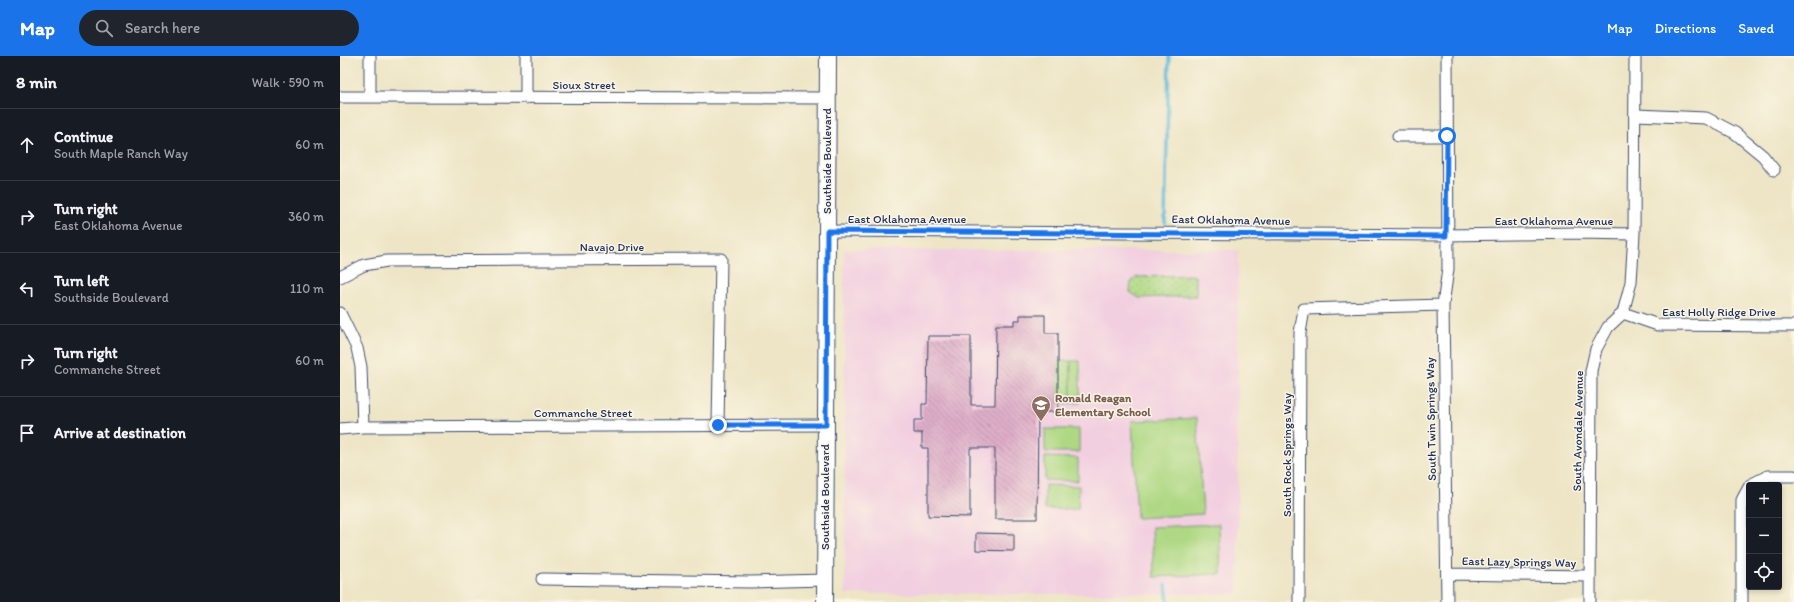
<!DOCTYPE html>
<meta charset="utf-8">
<style>
body{margin:0;font-family:Itim,sans-serif;background:#20242c;color:#f1f3f6}
.controls{position:absolute;right:12px;bottom:12px;display:grid;overflow:hidden;border-radius:4px;box-shadow:0 2px 6px #0003}
.controls button{width:36px;height:36px;display:grid;place-items:center;padding:0;border:0;border-bottom:1px solid #363941;background:#171b24;color:#f1f3f6;font:20px sans-serif}
.stop{position:absolute;width:12px;height:12px;margin:-9px;border:3px solid #1a73e8;border-radius:50%;background:#fff}
.stop.end{background:#1a73e8;border-color:#fff;box-shadow:0 1px 4px #0008}
.list{margin:0;padding:0;list-style:none}
h2{display:flex;justify-content:space-between;align-items:center;height:52px;margin:0;padding:0 16px;font-size:17px}
h2 small{font-size:13px;font-weight:400;color:#9ea1a6}
.list li{display:grid;grid-template-columns:26px 1fr auto;gap:12px;align-items:center;box-sizing:border-box;height:72px;padding:0 16px;border-top:1px solid #363941}
.list b{display:block;font-size:15px;white-space:nowrap}
.list p{margin:0;font-size:13px;white-space:nowrap;color:#9ea1a6}
.list em{font-size:13px;font-style:normal;color:#9ea1a6}
.icon{flex:none;width:22px;height:22px;fill:none;stroke:currentColor;stroke-width:2;stroke-linecap:round;stroke-linejoin:round}
.map{position:relative;flex:none;width:1454px;height:546px;overflow:hidden}
header{display:flex;align-items:center;gap:24px;box-sizing:border-box;height:56px;padding:0 20px;background:#1a73e8;color:#fff}
header strong{font-size:19px}
nav{display:flex;gap:22px;margin-inline-start:auto;font-size:14px}
.search{width:280px;height:36px;background:#20242c;display:flex;align-items:center;gap:10px;box-sizing:border-box;padding:0 14px;border-radius:22px;color:#9ea1a6;font-size:15px}
main{display:flex}
aside{flex:1;background:#171b24}
.map>svg:first-child{display:block}
.built{fill:#f2cfe0}
.grass{fill:url(#grass-dots);stroke:#648470}
.pitch{fill:#aed883;stroke:#648470}
.lines{fill:none;stroke-linecap:round;stroke-linejoin:round}
.stream{stroke:#5bb8d9;stroke-width:3.5}
.building{fill:url(#building-back-hatch)}
.street-casing{stroke:#3a4a6d;stroke-width:13}
.secondary-casing{stroke:#3a4a6d;stroke-width:18}
.street{stroke:#fff;stroke-width:11}
.secondary{stroke:#fff;stroke-width:16}
.route{stroke:#1a73e8;stroke-width:5}
.labels{text-anchor:middle;dominant-baseline:central;stroke-width:3;stroke-linejoin:round;paint-order:stroke}
.street-label{font-size:12px;fill:#1b2f5e;stroke:#fcf5e5}
.education-label{font-size:12px;font-weight:bold;fill:#785e54;stroke:#fcf5e5;text-anchor:start}
</style>
<header>
<strong>Map</strong>
<div class="search"><svg class="icon" aria-label="search" viewBox="0 0 24 24"><circle cx="10" cy="10" r="6"/><path d="M15 15l6 6"/></svg>Search here</div>
<nav><a>Map</a><a>Directions</a><a>Saved</a></nav>
</header>
<main>
<aside>
<h2>8 min<small>Walk · 590 m</small></h2>
<ul class="list">
<li><svg class="icon" aria-label="ahead" viewBox="0 0 24 24"><path d="M12 20V5M6 11l6-6 6 6"/></svg><div><b>Continue</b><p>South Maple Ranch Way</p></div><em>60 m</em></li>
<li><svg class="icon" aria-label="right" viewBox="0 0 24 24"><path d="M7 20v-9h11M14 6l5 5-5 5"/></svg><div><b>Turn right</b><p>East Oklahoma Avenue</p></div><em>360 m</em></li>
<li><svg class="icon" aria-label="left" viewBox="0 0 24 24"><path d="M17 20v-9H6M10 6l-5 5 5 5"/></svg><div><b>Turn left</b><p>Southside Boulevard</p></div><em>110 m</em></li>
<li><svg class="icon" aria-label="right" viewBox="0 0 24 24"><path d="M7 20v-9h11M14 6l5 5-5 5"/></svg><div><b>Turn right</b><p>Commanche Street</p></div><em>60 m</em></li>
<li><svg class="icon" aria-label="arrive" viewBox="0 0 24 24"><path d="M6 21V4h12l-3 4 3 4H6"/></svg><div><b>Arrive at destination</b></div></li>
</ul>
</aside>
<div class="map">
<svg width="1454" height="546" viewBox="0 0 1454 546">
<defs>
<pattern id="grass-dots" width="8" height="8" patternUnits="userSpaceOnUse"><rect width="8" height="8" fill="#aed883"/><path d="M2 2h.1M6 6h.1" fill="none" stroke="#95ba74" stroke-width="1.8" stroke-linecap="round"/></pattern>
<pattern id="building-back-hatch" width="6" height="6" patternUnits="userSpaceOnUse"><rect width="6" height="6" fill="#dfaec9"/><path d="M-1 5l2 2M0 0l6 6M5-1l2 2" fill="none" stroke="#b48ea6"/></pattern>
</defs>
<rect width="100%" height="100%" fill="#fcf5e5"/>
<filter id="ink" filterUnits="userSpaceOnUse"><feTurbulence type="fractalNoise" baseFrequency=".025" numOctaves="2"/><feDisplacementMap in="SourceGraphic" scale="8" xChannelSelector="R" yChannelSelector="G"/><feConvolveMatrix kernelMatrix="1 2 1 2 8 2 1 2 1" color-interpolation-filters="sRGB"/></filter>
<filter id="wash" filterUnits="userSpaceOnUse"><feTurbulence type="fractalNoise" baseFrequency=".012" numOctaves="4" result="noise"/><feDisplacementMap in="SourceGraphic" scale="16" xChannelSelector="R" yChannelSelector="G"/><feGaussianBlur stdDeviation="0.9" result="paint"/><feColorMatrix in="noise" values="0 0 0 0 0 0 0 0 0 0 0 0 0 0 0 0 0 1.4 0 .05"/><feComposite in="paint" operator="in"/></filter>
<g filter="url(#wash)">
<rect width="100%" height="100%" fill="#ede5c5"/>
<!-- built -->
<path class="built" d="M504,194H898V538H505Z"/>
<!-- grass -->
<path class="grass" d="M852,219L856,221V240L799,242L790,236L791,226L797,221Z
M718,305H731V347H718Z"/>
<!-- pitch -->
<path class="pitch" d="M731,305H740V347H731Z
M857,362L863,458L797,462L792,365Z
M705,373H739V396H705Z
M705,401L738,402V425L705,424Z
M705,429L739,430L738,453H705Z
M879,468L881,518L814,521L812,471Z"/>
<g class="lines">
<!-- stream -->
<path class="stream" d="M825,166L829,0
M826,529L828,546"/>
</g>
<g id="blocks">
<!-- building -->
<path class="building" d="M680,259H705V277H718V356H698L697,463H655V392H630V461L588,460V392H582V377H574V364H582V348H587L588,280H631V349H655L656,269H674V264H680Z
M636,477L674,478V495L636,494Z"/>
</g>
</g>
<g filter="url(#ink)">
<use href="#blocks" fill-opacity="0" stroke="#3a4a6d" stroke-width="1"/>
<g class="lines">
<!-- street casing -->
<g class="street-casing">
<path id="street" d="M0,41L487,42
M30,41V0
M186,42V0
M1296,59L1366,62L1395,77L1423,100L1434,114
M1058,80H1107
M487,175L1106,179L1238,177L1294,178
M0,221L24,209L47,205L381,203L378,369
M0,257L17,292L21,311L23,371
M1283,257L1318,269L1454,270
M0,373L23,371L486,369
M1410,429L1428,420H1454
M1107,518L1250,520
M202,523L411,526L485,524
M959,546L960,277L964,253L1103,249
M1107,546L1103,249L1108,213L1107,0
M1250,546L1251,315L1256,293L1268,271L1283,257L1291,226L1294,178L1295,0
M1402,546V444L1409,431"/>
</g>
<!-- secondary casing -->
<g class="secondary-casing">
<path id="secondary" d="M485,546L488,0"/>
</g>
<!-- street -->
<use href="#street" class="street"/>
<!-- secondary -->
<use href="#secondary" class="secondary"/>
</g>
</g>
<g class="lines" filter="url(#ink)">
<!-- route -->
<path class="route" d="M378,369H486L487,175L1106,180L1107,80"/>
</g>
<!-- icons -->
<defs>
<g id="school-pin" transform="scale(1)"><path d="M0 17L-7.5 6A9.5 9.5 0 1 1 7.5 6Z" fill="#8d6e63" stroke="#fcf5e5"/><path d="M0-5L7-2L0 1L-7-2ZM-4 1L0 2.5L4 1V4Q0 6-4 4Z" fill="#fff"/></g>
</defs>
<g fill-rule="evenodd">
<use href="#school-pin" x="701" y="349"/>
</g>
<g class="labels">
<!-- street labels -->
<g class="street-label">
<text x="244" y="29">Sioux Street</text>
<text transform="translate(487 105) rotate(-90)">Southside Boulevard</text>
<text x="567" y="163">East Oklahoma Avenue</text>
<text transform="translate(891 164) rotate(1)">East Oklahoma Avenue</text>
<text x="1214" y="165">East Oklahoma Avenue</text>
<text x="272" y="191">Navajo Drive</text>
<text x="1379" y="256">East Holly Ridge Drive</text>
<text x="243" y="357">Commanche Street</text>
<text transform="translate(1091 363) rotate(-91)">South Twin Springs Way</text>
<text transform="translate(1238 375) rotate(-89)">South Avondale Avenue</text>
<text transform="translate(947 399) rotate(-90)">South Rock Springs Way</text>
<text transform="translate(485 441) rotate(-90)">Southside Boulevard</text>
<text transform="translate(1179 506) rotate(1)">East Lazy Springs Way</text>
</g>
<!-- education labels -->
<g class="education-label">
<text x="715" y="342">Ronald Reagan<tspan x="715" dy="14">Elementary School</tspan></text>
</g>
</g>
</svg>
<div class="controls">
<button>+</button>
<button>−</button>
<button><svg class="icon" aria-label="locate" viewBox="0 0 24 24"><circle cx="12" cy="12" r="6"/><path d="M12 2v4M12 18v4M2 12h4M18 12h4"/></svg></button>
</div>
<div class="stop" style="left:1107px;top:80px"></div>
<div class="stop end" style="left:378px;top:369px"></div>
</div>
</main>
